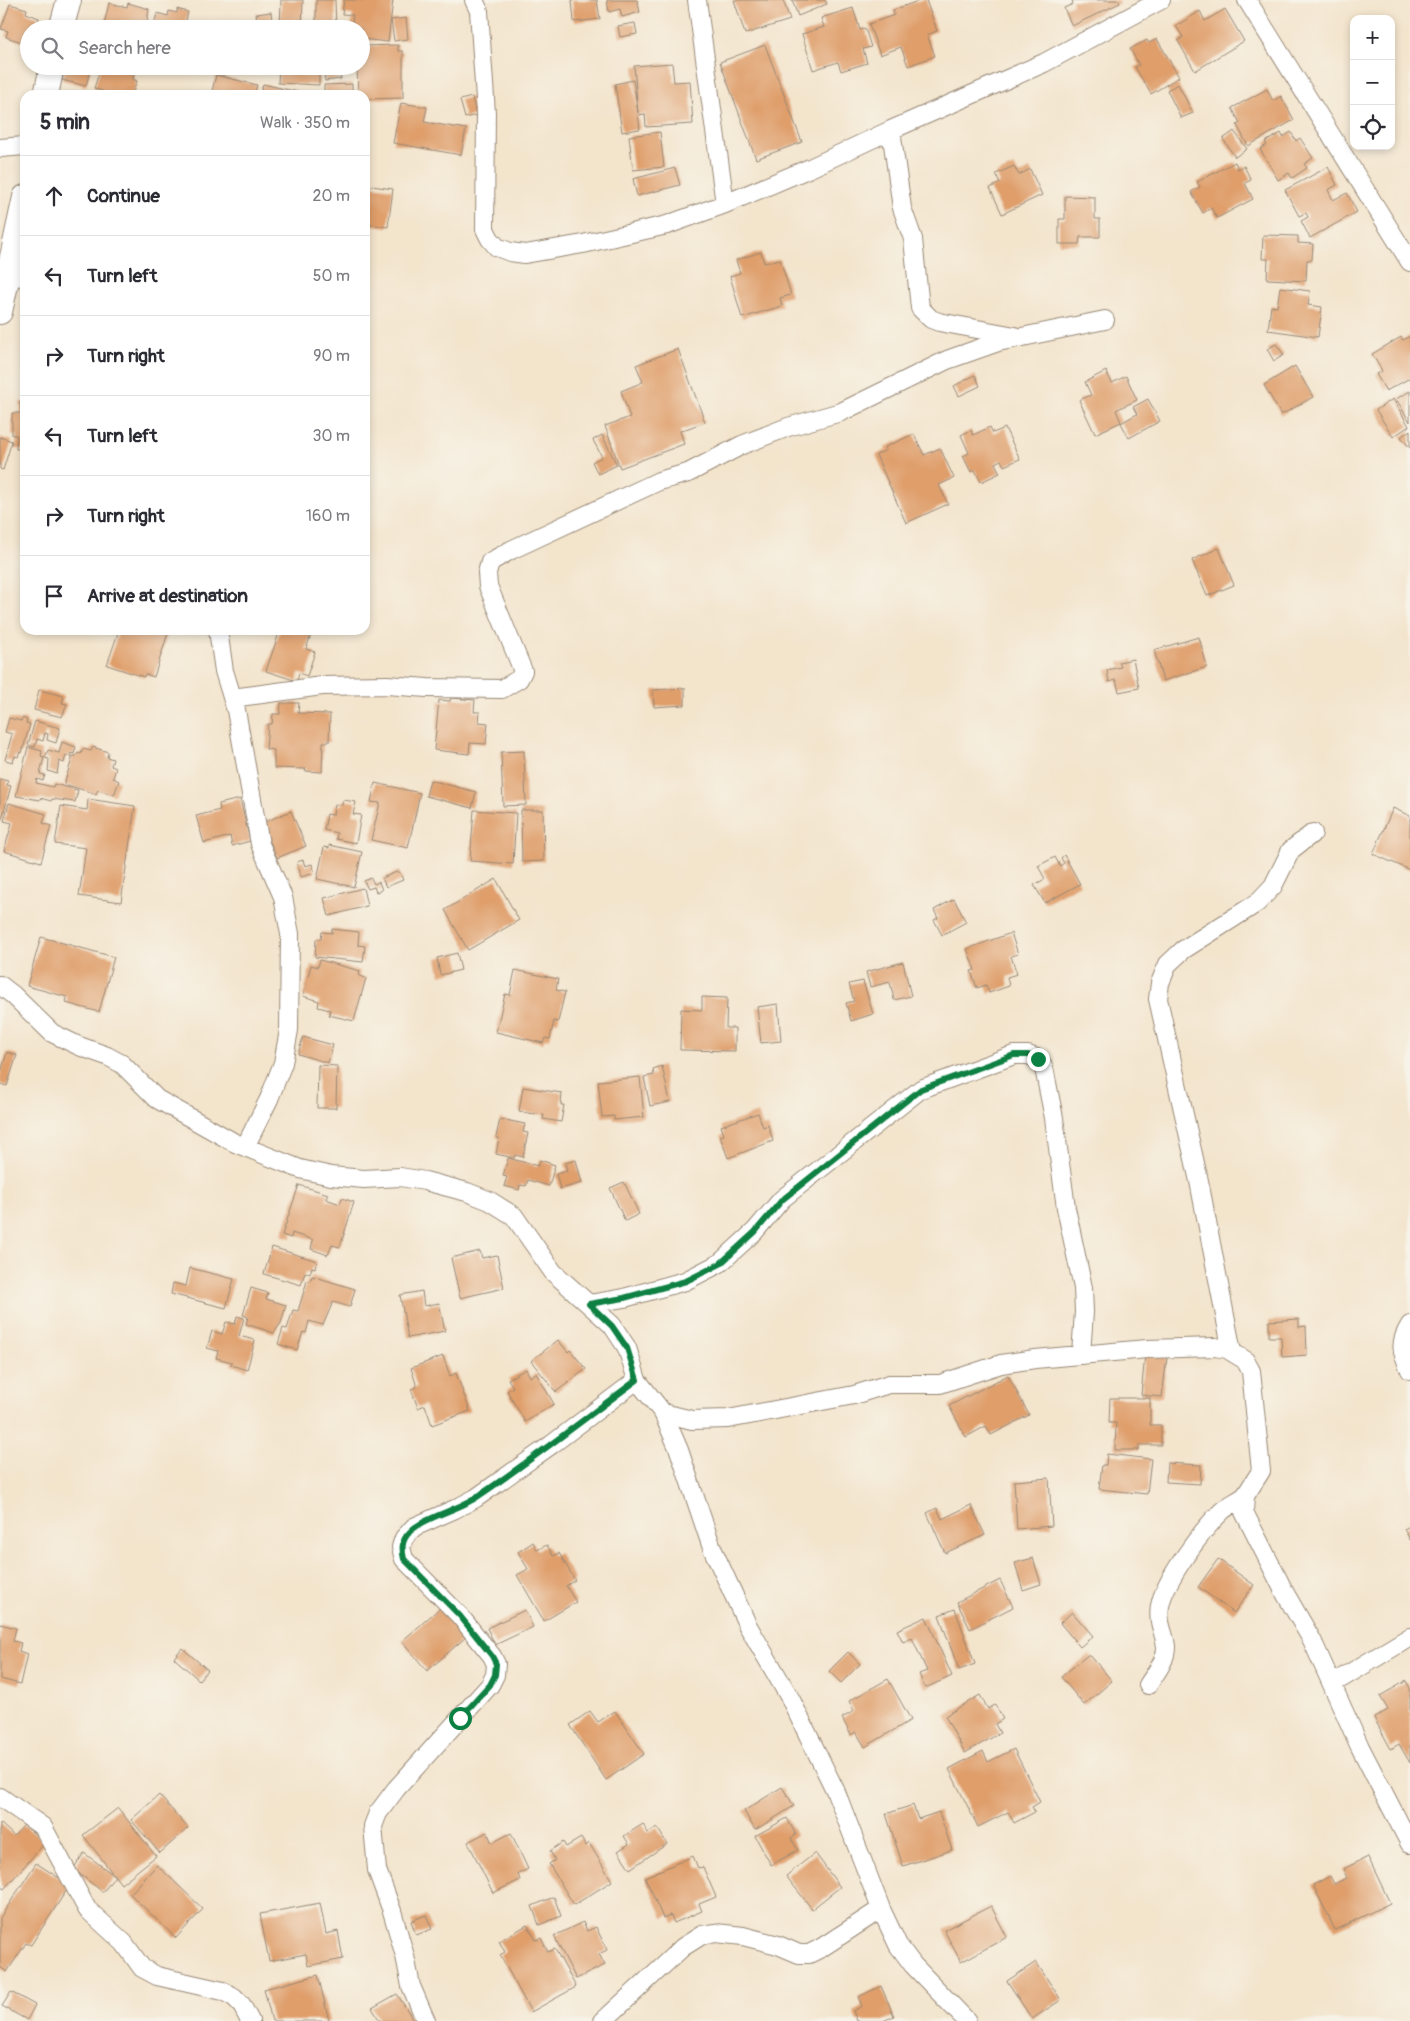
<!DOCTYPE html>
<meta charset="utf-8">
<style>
body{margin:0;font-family:Pangolin,sans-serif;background:#f7f7f7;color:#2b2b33}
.controls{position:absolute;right:15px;top:15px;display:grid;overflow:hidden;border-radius:10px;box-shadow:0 2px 8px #0003}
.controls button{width:45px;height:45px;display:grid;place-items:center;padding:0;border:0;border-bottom:1px solid #e1e1e2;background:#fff;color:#2b2b33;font:25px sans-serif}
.stop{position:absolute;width:15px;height:15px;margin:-11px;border:4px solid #0b8043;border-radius:50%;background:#fff}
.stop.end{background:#0b8043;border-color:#fff;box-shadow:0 1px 5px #0008}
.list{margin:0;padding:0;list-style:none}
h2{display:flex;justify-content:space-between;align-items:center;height:65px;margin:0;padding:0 20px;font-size:21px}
h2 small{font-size:16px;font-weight:400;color:#7c7c81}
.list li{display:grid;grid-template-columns:32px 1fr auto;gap:15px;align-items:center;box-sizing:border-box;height:80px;padding:0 20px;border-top:1px solid #e1e1e2}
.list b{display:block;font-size:19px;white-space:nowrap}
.list em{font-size:16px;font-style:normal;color:#7c7c81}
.icon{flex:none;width:28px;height:28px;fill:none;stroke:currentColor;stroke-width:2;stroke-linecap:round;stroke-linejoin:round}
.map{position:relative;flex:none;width:1410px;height:2021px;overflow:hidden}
.search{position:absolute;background:#fff;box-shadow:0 2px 8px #0003;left:20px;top:20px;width:350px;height:55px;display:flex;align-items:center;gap:12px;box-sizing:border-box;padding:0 18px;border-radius:28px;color:#7c7c81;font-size:19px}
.panel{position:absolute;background:#fff;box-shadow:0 2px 8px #0003;left:20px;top:90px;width:350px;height:545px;border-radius:15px}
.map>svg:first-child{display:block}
.building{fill:#df9e6a}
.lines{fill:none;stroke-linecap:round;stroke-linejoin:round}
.street-casing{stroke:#978775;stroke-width:20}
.secondary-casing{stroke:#978775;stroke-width:26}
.street{stroke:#fff;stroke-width:18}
.secondary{stroke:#fff;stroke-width:24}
.route{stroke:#0b8043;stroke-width:6}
</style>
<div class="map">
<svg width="1410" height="2021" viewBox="0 0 1410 2021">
<rect width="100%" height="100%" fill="#f7f3e8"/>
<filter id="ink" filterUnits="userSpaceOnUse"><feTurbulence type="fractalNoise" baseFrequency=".02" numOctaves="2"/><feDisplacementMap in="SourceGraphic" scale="10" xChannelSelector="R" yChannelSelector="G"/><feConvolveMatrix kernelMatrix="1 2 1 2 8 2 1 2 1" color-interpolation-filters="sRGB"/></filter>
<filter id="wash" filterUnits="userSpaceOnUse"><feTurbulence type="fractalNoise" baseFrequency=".0096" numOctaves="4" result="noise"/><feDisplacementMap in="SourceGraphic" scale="20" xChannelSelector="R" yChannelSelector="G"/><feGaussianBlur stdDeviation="1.12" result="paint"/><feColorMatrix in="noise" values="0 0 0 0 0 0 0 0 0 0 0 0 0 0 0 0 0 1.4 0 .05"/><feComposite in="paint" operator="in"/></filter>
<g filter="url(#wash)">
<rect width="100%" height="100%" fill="#f3e4cc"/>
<g id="blocks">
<!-- building -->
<path class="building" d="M281,0H303L302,29H280Z
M316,0H335L336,29H316Z
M344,0H393L388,42L361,39V29H351L353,15L342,14Z
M572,0H597L600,19L574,22Z
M607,0H637L640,12L622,17L620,9L609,12Z
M734,0H783L790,20L745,34Z
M792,0H825L827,4L798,16Z
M921,0H926L937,31L927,35L935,56L908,66L901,47L880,55L869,24L894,15L893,10Z
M1072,0H1119L1120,3L1072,26L1064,8L1073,4Z
M109,3L127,7L128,3L149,9L146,29H103Z
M10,4L27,9L26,13L39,18L36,29H29V39L24,38L22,42L6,37L8,31L1,29Z
M853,8L860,30L865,28L871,47L863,49L867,63L841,71L838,62L813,70L802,34L824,27L821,18Z
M177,9L188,12L184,29H153L157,13L168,16L169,11L177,13Z
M1225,9L1244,41L1195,71L1178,41L1183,37L1176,26L1200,11L1205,21Z
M271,12L273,29H258L256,14Z
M406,18L408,39L394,41L391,20Z
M635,23L637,34L620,37L618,26Z
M1157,39L1179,77L1151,94L1135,67L1139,65L1130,49L1147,40L1149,43Z
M398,45V51H403V98L365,99V95H358L357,66H361V46Z
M765,45L802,142L756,159L720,62Z
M672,63L674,82L690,81L693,124L646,127L645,114L638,115L640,129L622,132L615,84L633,80L638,113L634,66Z
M66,66L91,67L86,86L62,80Z
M110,66H133L130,73L134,74L133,79L137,81L132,95H103L104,92L94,88L101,67L109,70Z
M216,66H233L232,70L227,68L225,75L214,72Z
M279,66H319V85L278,83Z
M323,66H339L341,79L325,81Z
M216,75L257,85L254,95H211Z
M263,84L307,94V95H260Z
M352,84V95H324V85Z
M1178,84L1193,113L1181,118L1167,90Z
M1267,89L1273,101L1281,96L1294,120L1248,146L1237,125L1240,123L1232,108Z
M472,97L476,115L465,118L460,100Z
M401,103L427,107L424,122L466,129L461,155L393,143Z
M1234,131L1247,149L1235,157L1223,139Z
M660,132L664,167L633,170L629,136Z
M1291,132L1296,141L1300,138L1313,158L1304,164L1307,168L1292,178L1289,173L1278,180L1260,149L1267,145L1265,142L1281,133L1283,137Z
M1235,162L1238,169L1244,166L1251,180L1245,183L1253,199L1217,218L1211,208L1203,213L1191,192L1200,187L1197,182Z
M1014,166L1019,175L1030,169L1042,195L1002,214L990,188L1000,183L996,174Z
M1328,167L1337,185L1328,190L1333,200L1347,193L1357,212L1310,238L1301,221L1308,217L1306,213L1299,216L1285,190Z
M675,168L680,185L637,196L633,179Z
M365,185L393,189L388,227L365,224Z
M1065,196L1095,197V219H1100V237H1080L1079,244H1059V219H1065Z
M1263,235L1298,236V243L1313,244L1312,260H1307L1306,281L1267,279L1268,259H1262Z
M761,252L764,263L780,259L791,295L780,298L782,306L742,318L730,276L740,273L736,260Z
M1280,287L1310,291L1308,305L1322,307L1318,337L1268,330L1271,306L1277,307Z
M1410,336V378L1386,391L1376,374L1382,371L1372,354L1401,337L1403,340Z
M1276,344L1284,355L1274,361L1267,349Z
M678,349L705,422L680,431L684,444L620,468L605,426L630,417L621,391L643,382L636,365Z
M1295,366L1313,397L1281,415L1264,385Z
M1106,371L1112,383L1126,376L1137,400L1116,410L1121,422L1095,434L1079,400L1091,395L1085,382Z
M975,375L980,386L959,396L954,386Z
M1410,391V422L1396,399Z
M1148,399L1160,421L1129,438L1121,423L1137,414L1133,407Z
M1393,399L1409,426L1393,437L1376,410Z
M20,402H25V449H16L17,435H12V413H21Z
M990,427L993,433L1005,428L1020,459L1004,466L1001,460L995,463L1000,473L981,482L975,470L971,472L963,456L969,453L961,435L971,430L973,435Z
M1410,430V448L1401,437Z
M914,434L924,455L940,448L954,478L939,485L948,504L906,523L876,455L886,450L885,447Z
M602,435L617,465L598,474L592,462L602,457L593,440Z
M0,437L12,441L3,470L0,469Z
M1219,548L1234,585L1207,596L1192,560Z
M119,630H169L154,677L145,674L144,677L107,665Z
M280,630L295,632V630H306L312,632L306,649L315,652L307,676L299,673L297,681L266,671Z
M1199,637L1207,667L1163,681L1154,650Z
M1133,659L1139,688L1119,692L1116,680L1109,682L1107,670L1121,667L1119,662Z
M685,688V705L654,707L653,690Z
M39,690L64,696L62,703L67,704L62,717L34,710Z
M451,698L475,700L474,712H480L479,722L488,723L486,744L470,743L469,754L434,750L439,700L450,701Z
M281,703H299L298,713L330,714L329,742H323L322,772L305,771L306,769L274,768V750L266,749L268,724H272L273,714H280Z
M9,718L21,721L22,718L27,720L26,723L30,724L22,753L20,752L18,757L15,756L13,762L5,760L12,734L5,732Z
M35,721L60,728L56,743L47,740L48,734L45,733L43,741L37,739L35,747L28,745Z
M62,742L76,747L74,754L71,753L70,757L66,755L64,763L59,761L57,774L48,771L49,759L45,758L48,750L59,753Z
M28,747L42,751L41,756L44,757L40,774L45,775L43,781L37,779L36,783L53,787L54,784L78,790L75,802L52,799L51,801L40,798V800L16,796Z
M93,747L108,752L107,757L113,759L111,766L116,768L113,778L119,781L114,795L98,790L96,794L64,784L73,756H76L78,753L81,754L83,749L91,751Z
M524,751L526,805L503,806L501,752Z
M0,779L8,781L7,785L11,786L2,819H0Z
M430,780L476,792L472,808L426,796Z
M375,783L420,793L408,848L371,840L380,803L371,802Z
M88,799L135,806L121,902L79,896L86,848L55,844L61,806L87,810Z
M240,799L250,841L232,846L230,836L204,843L196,816L220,810L219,804Z
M343,800L356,802L353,814L361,815L356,843L336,839L337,833L324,830L327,814L333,815L335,804L342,805Z
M9,803L46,814L43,823L51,826L41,862L4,851L12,823L4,821Z
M1393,808L1410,816V870L1373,854Z
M474,810L516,813L513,864L470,861Z
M521,810H543L544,861L522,862Z
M291,811L306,846L277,858L262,823Z
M329,845L362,852L354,887L317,879L324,847L329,848Z
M1064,855L1080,884L1045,903L1034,885L1045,879L1038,866L1055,857L1060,866L1064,863L1061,858Z
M303,860L305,866L312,864L315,873L301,877L297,862Z
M399,871L403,880L386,887L382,878Z
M371,878L374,884L379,882L382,890L376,892L374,887L368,889L364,881Z
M496,879L519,920L468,950L445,910Z
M363,888L367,906L329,916L324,898Z
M954,899L966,922L942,935L934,920L938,918L934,910Z
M332,929L359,932L358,945L365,946L363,962L315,957L316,939H321L322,932L332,933Z
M1011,933L1018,954L1011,956L1017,974L1007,977L1009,986L989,993L986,985L977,988L971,971L975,970L967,949Z
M41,937L114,957L99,1012L66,1003L67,997L27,986Z
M457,953L461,970L440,975L437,958Z
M320,960L360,971L359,976L366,978L354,1021L329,1015L330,1010L318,1007L319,1001L303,996L311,965L318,967Z
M903,962L911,996L894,1000L890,982L870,987L866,972Z
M515,970L558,979L556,990L565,992L558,1022L554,1021L550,1039L545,1038L543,1043L496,1032L505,994L510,995Z
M863,981L873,1014L851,1021L846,1003L854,1001L849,984Z
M702,997L727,998L726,1028H735V1051L680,1050L681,1009L702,1010Z
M778,1004L781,1041L761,1043L757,1007Z
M303,1037L333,1045L328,1063L298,1054Z
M7,1052L17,1055L7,1086L0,1084V1075Z
M318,1065L337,1066L336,1108H317Z
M662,1066L670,1102L650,1106L644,1077L654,1075L653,1069Z
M640,1077L644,1117L614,1120V1116L602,1117L598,1081Z
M523,1087L562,1093L561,1105H564L561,1122L543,1119L544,1115L519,1112Z
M758,1113L763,1127L768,1125L773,1141L728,1158L720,1136L724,1135L721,1126Z
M500,1119L525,1124L523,1132L528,1133L523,1157L515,1155L514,1158L496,1154L499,1138L496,1137Z
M508,1158L538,1166L540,1160L555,1165L549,1186L528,1180L526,1186L520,1185L519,1190L504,1186L507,1177L503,1176Z
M576,1160L582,1183L560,1189L556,1174L567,1171L565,1163Z
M624,1182L639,1214L625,1221L610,1188Z
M299,1185L328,1194L326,1199L340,1204L342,1198L354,1202L340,1247L332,1245L328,1255L311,1249L313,1240L292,1233L291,1238L282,1235Z
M272,1247L317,1261L315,1268L312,1267L310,1274L305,1272L301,1285L264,1274Z
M480,1251L482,1258L497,1255L504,1288L460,1298L451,1258Z
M190,1268L234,1279L226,1308L171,1294L173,1283L186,1286Z
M312,1276L355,1289L350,1307L333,1302L323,1325L309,1321L306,1333L303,1332L297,1350L278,1344L283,1328L287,1329L293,1310L298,1311L307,1281H310Z
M251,1288L268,1293L266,1299L286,1305L281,1323L274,1333L246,1324L248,1317L243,1315Z
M422,1291L424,1306L439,1303L445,1331L408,1338L400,1295Z
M237,1316L244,1318L239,1336L255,1340L247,1370L231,1365L232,1362L216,1358L218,1351L207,1348L212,1331L222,1334L226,1322L235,1324Z
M1299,1319V1327L1306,1326L1307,1355L1282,1357L1281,1337H1269V1321Z
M558,1340L568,1352L570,1350L586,1369L556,1392L531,1361Z
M1145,1355L1167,1357L1162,1397L1141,1395Z
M443,1356L450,1376L456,1373L470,1411L432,1425L425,1405L418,1408L411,1389L417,1387L411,1368Z
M526,1369L530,1377L536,1373L554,1404L525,1422L507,1391L513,1387L508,1379Z
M1008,1375L1029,1415L991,1435L986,1426L966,1437L949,1406Z
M1110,1398H1150V1425H1161V1445H1139V1450H1115L1116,1423H1109Z
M1107,1454L1151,1459L1147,1494L1099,1489L1102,1465H1106Z
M1167,1463L1201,1465L1200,1484L1166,1482Z
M1049,1478L1052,1526L1017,1529L1014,1481Z
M971,1505L985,1535L945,1553L927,1513L937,1508L942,1519Z
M1410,1526V1540L1404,1529Z
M533,1542L537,1550L547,1545L553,1556L559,1553L575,1580L566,1586L576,1602L544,1621L517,1575L528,1569L518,1552Z
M1033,1558L1041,1584L1023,1590L1015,1563Z
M1218,1559L1254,1585L1234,1613L1198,1587Z
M1000,1580L1013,1607L970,1629L957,1602Z
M441,1607L466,1637L427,1671L402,1641Z
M955,1609L975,1664L959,1670L939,1615Z
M525,1610L533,1627L495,1645L487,1628Z
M1072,1612L1093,1636L1080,1647L1060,1623Z
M926,1617L952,1676L925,1688L919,1674L927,1671L912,1638L903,1642L897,1630Z
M0,1624L16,1628L13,1641L21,1643L19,1651L27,1654L20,1684L0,1679Z
M182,1648L208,1670L199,1680L174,1658Z
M848,1652L860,1664L841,1683L829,1671Z
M1089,1654L1112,1681L1084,1705L1061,1677Z
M888,1679L911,1720L865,1747L856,1732L851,1735L842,1718L854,1711L849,1701Z
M1406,1681L1410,1688V1763L1399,1744L1391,1749L1374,1718L1388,1710L1380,1696Z
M980,1695L988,1709L995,1705L1003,1719L995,1724L1000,1733L965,1753L945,1716Z
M590,1711L598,1722L615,1711L644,1754L606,1780L570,1725Z
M1014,1749L1040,1802L1032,1807L1035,1812L1014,1823L1008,1812L978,1827L949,1769L983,1751L988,1762Z
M782,1787L794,1806L755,1830L744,1811Z
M159,1795L188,1828L160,1853L131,1820Z
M913,1805L918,1819L939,1812L952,1850L903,1866L886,1814Z
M118,1808L156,1856L121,1884L83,1835Z
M787,1818L796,1835L791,1838L798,1850L771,1865L755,1836Z
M0,1823L14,1836L24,1825L45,1843L4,1889L0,1886Z
M643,1824L648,1833L657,1827L667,1844L630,1869L618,1851L629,1844L624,1836Z
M487,1832L492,1843L511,1833L528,1869L518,1874L520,1880L493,1893L468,1842Z
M581,1838L586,1846L589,1843L612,1881L574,1905L549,1864L555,1860L550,1851L563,1842L566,1847Z
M84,1853L115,1876L103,1892L73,1869Z
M815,1853L840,1887L812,1909L786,1876Z
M693,1856L698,1868L703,1867L716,1897L699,1904L702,1911L674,1923L671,1915L663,1918L645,1877Z
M1368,1857L1390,1903L1335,1930L1313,1885L1330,1876L1334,1884L1347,1878L1343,1869Z
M36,1863L70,1885L31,1945L26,1943L7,1972L0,1967V1918Z
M157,1865L203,1909L176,1938L130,1894Z
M554,1897L561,1916L539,1925L532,1906Z
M320,1903L326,1934L338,1931L343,1959L308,1966L306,1954L269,1961L260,1914Z
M991,1906L1007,1937L961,1962L944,1930Z
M426,1915L432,1929L416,1935L411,1921Z
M583,1922L587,1931L596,1927L607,1950L599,1954L605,1965L576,1979L554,1936Z
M527,1925L536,1940L541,1938L548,1952L555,1949L576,1987L531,2012L500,1955L505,1952L499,1941Z
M1036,1962L1061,2000L1032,2019L1007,1981Z
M318,1975L329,2021H272L264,1989Z
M881,1986L894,2016L883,2021H857L853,2011L862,2006L858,1997Z
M11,1992L35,2005L27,2020L2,2006Z
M397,1994L414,2021H380L372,2008Z"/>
</g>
</g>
<g filter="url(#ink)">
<use href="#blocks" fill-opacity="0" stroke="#978775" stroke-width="1"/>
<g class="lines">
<!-- street casing -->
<g class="street-casing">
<path id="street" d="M474,0L479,11L486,113L485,229L490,239L497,247L510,252L525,254L583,244L667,225L725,204L810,168L891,130L1044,63L1161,0
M697,0L725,204
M1247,0L1410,262
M891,130L902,208L913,239L920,308L931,319L939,322L1015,336
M0,148L25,146
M8,276L25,277
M218,630L224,671L236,710L260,844L283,897L290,934L289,1030L283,1063L269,1099L245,1147
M232,698L322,686L387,685L427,688L502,689L519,679L523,671L488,586L487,573L490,562L511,550L659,481L688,473L742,445L788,427L841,412L947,360L998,342L1105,320
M0,985L13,995L52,1033L79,1046L107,1056L122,1064L157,1099L235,1143L300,1169L331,1176L364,1179L400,1177L425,1181L467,1192L490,1201L514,1216L553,1272L612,1325L627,1348L637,1380L663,1413L679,1450L712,1548L748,1626L790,1698L836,1792L881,1909L898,1945L913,1965L967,2021
M589,1304L624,1298L685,1281L720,1263L755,1231L782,1199L921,1089L1014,1055H1028L1039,1059L1044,1068L1054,1118L1066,1208L1083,1288L1084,1312L1081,1354
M1410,1325C1398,1344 1402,1352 1410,1370
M1232,1352L1199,1181L1158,999L1160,983L1168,964L1183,950L1257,903L1273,886L1291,850L1313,833
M663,1413L692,1420L728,1419L854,1395L889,1384H940L1001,1364L1035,1359L1147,1349L1215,1347L1227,1349L1245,1360L1251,1371L1261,1471L1245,1496L1244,1512L1286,1595L1312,1640L1360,1747L1410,1844
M1332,1684L1410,1637
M1148,1685C1155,1674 1166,1661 1166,1647C1165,1633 1157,1624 1160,1606C1164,1581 1203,1529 1222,1511C1229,1505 1238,1501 1245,1496
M0,1797L43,1827L87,1909L124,1943L142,1968L157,1976L223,1991L234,1997L241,2004L250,2021
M426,2021L411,1986L405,1956L392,1911L377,1870L373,1826L378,1813L396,1789L490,1685L495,1675L496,1664L492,1656L460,1616L404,1559L401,1547L404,1538L414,1527L455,1509L476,1498L551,1445L637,1380
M603,2021L683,1947L702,1935L716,1933L743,1936L778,1945L799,1954H809L821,1948L881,1909"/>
</g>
<!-- secondary casing -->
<g class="secondary-casing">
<path id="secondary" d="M61,29L69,0
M46,95L52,66
M0,312L25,197"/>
</g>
<!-- street -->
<use href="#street" class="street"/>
<!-- secondary -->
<use href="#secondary" class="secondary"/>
</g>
</g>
<g class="lines" filter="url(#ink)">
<!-- route -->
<path class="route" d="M460,1718L490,1685L495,1675L496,1664L492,1656L460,1616L404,1559C401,1546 402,1538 413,1529C426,1517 460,1509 477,1497C532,1460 584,1419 637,1380L627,1348L612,1326L589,1304L624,1298L686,1281L720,1264L755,1232L782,1200L921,1089L1014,1055H1028L1038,1059"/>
</g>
</svg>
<div class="controls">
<button>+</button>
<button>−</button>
<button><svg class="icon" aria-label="locate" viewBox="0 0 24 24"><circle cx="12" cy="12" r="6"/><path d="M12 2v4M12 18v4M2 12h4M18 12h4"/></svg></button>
</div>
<div class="stop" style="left:460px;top:1718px"></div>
<div class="stop end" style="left:1038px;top:1059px"></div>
<div class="search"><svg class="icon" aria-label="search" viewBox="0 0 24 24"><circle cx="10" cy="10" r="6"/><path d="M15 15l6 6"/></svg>Search here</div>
<section class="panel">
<h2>5 min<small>Walk · 350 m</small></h2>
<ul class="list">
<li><svg class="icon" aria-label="ahead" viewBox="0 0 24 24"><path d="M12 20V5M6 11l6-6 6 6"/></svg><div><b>Continue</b></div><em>20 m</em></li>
<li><svg class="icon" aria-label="left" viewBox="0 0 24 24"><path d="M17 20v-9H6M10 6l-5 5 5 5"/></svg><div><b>Turn left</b></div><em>50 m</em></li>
<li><svg class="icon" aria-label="right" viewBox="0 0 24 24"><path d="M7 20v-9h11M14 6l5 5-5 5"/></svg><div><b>Turn right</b></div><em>90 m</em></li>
<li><svg class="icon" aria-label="left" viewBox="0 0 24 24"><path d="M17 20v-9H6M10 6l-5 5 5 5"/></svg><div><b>Turn left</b></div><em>30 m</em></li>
<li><svg class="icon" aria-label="right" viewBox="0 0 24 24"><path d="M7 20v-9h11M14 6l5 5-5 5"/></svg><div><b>Turn right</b></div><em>160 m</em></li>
<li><svg class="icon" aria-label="arrive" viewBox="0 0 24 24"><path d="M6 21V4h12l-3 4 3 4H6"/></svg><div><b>Arrive at destination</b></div></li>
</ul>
</section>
</div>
